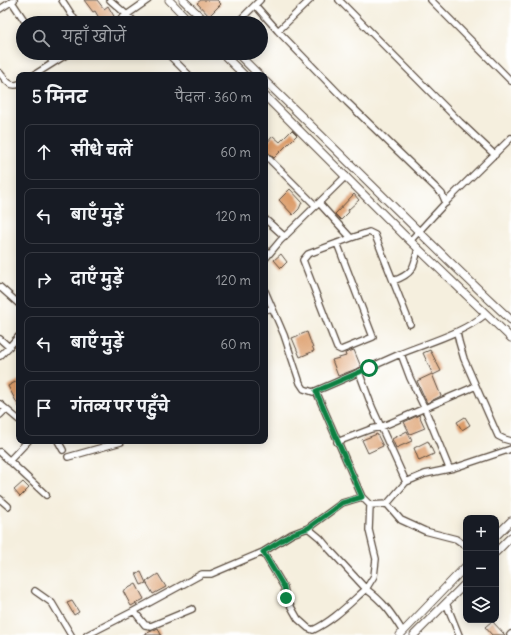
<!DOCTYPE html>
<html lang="hi">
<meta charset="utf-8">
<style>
body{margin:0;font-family:Delius,"Playpen Sans Deva",sans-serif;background:#242831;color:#f1f3f6}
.controls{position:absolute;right:12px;bottom:12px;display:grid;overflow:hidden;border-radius:8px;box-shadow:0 2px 10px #0003}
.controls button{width:36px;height:36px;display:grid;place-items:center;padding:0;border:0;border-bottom:1px solid #363941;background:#171b24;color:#f1f3f6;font:20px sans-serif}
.stop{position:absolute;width:12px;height:12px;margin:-9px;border:3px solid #0b8043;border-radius:50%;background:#fff}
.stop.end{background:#0b8043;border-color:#fff;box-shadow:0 1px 4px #0008}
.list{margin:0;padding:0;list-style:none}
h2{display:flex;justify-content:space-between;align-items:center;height:52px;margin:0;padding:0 16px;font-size:17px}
h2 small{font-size:13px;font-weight:400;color:#9ea1a6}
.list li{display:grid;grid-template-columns:26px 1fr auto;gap:12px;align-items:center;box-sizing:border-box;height:56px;margin:0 8px 8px;padding:0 8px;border:1px solid #363941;border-radius:8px}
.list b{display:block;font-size:15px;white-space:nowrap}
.list em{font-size:13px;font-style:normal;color:#9ea1a6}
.icon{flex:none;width:22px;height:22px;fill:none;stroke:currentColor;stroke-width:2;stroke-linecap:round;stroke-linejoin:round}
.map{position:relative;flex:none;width:511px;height:635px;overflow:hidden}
.search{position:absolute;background:#171b24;box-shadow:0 2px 10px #0003;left:16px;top:16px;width:252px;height:44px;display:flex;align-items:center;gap:10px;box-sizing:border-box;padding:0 14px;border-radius:22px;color:#9ea1a6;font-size:15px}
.panel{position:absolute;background:#171b24;box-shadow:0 2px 10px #0003;left:16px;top:72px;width:252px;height:372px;border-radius:8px}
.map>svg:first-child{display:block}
.building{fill:#dc9c69}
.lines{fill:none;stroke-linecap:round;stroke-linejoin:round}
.minor-casing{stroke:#57483b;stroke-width:8}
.tertiary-casing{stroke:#57483b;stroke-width:9}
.minor{stroke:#fff;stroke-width:5.5}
.tertiary{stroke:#fff;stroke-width:7}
.route{stroke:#0b8043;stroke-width:5}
</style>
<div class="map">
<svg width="511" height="635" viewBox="0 0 511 635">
<rect width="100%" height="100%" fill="#fff"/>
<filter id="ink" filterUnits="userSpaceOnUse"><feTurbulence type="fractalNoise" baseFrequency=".025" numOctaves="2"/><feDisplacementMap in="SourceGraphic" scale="8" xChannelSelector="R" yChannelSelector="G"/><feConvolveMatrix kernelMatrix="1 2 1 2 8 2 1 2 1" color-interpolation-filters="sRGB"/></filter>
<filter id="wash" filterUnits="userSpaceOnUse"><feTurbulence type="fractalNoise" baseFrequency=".012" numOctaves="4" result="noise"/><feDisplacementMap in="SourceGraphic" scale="16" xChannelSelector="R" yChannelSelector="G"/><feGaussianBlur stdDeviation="0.9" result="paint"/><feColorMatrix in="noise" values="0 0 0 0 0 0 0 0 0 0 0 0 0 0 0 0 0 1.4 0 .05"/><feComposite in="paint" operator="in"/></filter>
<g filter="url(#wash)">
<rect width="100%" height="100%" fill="#f5efde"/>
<g id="blocks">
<!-- building -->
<path class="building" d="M84,0H97L104,9L108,6L115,18L111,23H102L95,11L93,12Z
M201,0H217L221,4L209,16L197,3Z
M292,130L297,135L274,158L265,150V145L273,136L280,142Z
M290,189L302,202L299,209L293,215L279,200Z
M354,194L359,200L348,210L349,212L341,220L335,214Z
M281,254L287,262L281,268L274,260Z
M307,332L314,351L300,357L292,338Z
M354,350L361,367L338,376L332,360L346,356L345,353Z
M430,350L441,371L433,375L423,353Z
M432,374L441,396L427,403L417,381Z
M19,380V407L8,386Z
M419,415L425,428L410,434L404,422Z
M465,417L470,425L462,430L457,422Z
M407,431L412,441L396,448L392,439Z
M377,434L383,446L368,453L362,440Z
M428,441L434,454L419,461L414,448Z
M23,482L29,488L20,497L14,490Z
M141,572L146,583L141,585L136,574Z
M158,574L166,587L153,594L146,582Z
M136,584L144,599L131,606L123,591Z
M72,601L79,612L74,615L67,603Z
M492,621L505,635H492L485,627Z
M158,628L161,635H143L156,629Z"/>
</g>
</g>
<g filter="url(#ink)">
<use href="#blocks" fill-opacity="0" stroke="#57483b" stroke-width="1"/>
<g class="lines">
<!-- minor casing -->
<g class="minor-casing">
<path id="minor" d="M62,0L77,23
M110,0L136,23
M339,0L460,122L495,155
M431,0L511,81
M12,2L26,23
M255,5L278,31L347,102L435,187L442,194L446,203
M0,9L14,0
M115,23L148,0
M237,23L260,0
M278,31L310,0
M47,53L53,63
M167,53L189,75
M0,73C5,79 10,88 19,84
M34,75L69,53
M265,155L316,206
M319,203L351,238L369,232L375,235L410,324
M265,219L285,237
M410,241L448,200L511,138
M337,243L373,337L341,350L337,348L303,260L308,254L351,238
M265,259L280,241L346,176
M393,281C413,274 414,268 418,248
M0,287L19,304
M265,291L284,335L300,383L304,389L313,392C342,380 371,367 400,354C429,342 461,334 486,314
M265,310L272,308
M457,332L459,342L464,359L498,436L504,439L511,441
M0,339L9,347L19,336
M401,354L410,378L425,409L449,468
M0,356L9,347
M359,372L372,407L406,482
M0,404L19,420
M0,415L6,409
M58,441L63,450
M337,442L371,429L381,427L476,386
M0,452L46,495
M68,457L121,442
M9,461L28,441
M0,499L8,506
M387,504L401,520L425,531L456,539L466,546
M370,505L387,504L406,482L425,474L454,468L511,449
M308,528L320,538L330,550L366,589L374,576L376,559L369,530L370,505L362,497L316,391
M263,552L292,534L308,528L342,503L362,497
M35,591L52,603L71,635
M446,603L459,635
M134,611L202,574H211L263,552L284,587L286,598L298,619L308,628L313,630C333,621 350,603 366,589C384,602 392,614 403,632
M87,635L134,611L145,625L151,626L192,609
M510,635L511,634"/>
</g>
<!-- tertiary casing -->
<g class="tertiary-casing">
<path id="tertiary" d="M169,0L191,23
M183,0L207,23
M222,53L244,75
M237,53L259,75
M265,81C348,160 427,242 511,320
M265,96L403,234L511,338
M496,536L511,521
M496,552L511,537
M400,635L466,566
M414,635L466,583"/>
</g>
<!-- minor -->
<use href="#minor" class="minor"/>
<!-- tertiary -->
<use href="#tertiary" class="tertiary"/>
</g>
</g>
<g class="lines" filter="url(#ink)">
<!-- route -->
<path class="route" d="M286,598L284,587L263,552L292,534L308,528L342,503L362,497L316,391L369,368"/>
</g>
</svg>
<div class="controls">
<button>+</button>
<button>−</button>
<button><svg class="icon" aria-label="layers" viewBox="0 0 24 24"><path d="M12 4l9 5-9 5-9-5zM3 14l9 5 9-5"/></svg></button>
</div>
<div class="stop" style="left:369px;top:368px"></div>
<div class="stop end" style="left:286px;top:598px"></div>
<div class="search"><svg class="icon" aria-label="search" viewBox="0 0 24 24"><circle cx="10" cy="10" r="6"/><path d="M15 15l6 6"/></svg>यहाँ खोजें</div>
<section class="panel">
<h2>5 मिनट<small>पैदल · 360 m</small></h2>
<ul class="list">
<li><svg class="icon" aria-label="ahead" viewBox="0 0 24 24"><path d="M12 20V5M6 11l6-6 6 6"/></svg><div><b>सीधे चलें</b></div><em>60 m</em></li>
<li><svg class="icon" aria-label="left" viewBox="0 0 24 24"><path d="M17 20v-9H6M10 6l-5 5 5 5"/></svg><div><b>बाएँ मुड़ें</b></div><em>120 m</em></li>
<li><svg class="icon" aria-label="right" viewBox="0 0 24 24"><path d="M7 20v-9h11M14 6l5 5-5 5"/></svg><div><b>दाएँ मुड़ें</b></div><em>120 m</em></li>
<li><svg class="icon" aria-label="left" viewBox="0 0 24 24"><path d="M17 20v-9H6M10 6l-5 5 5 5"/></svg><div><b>बाएँ मुड़ें</b></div><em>60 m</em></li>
<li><svg class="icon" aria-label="arrive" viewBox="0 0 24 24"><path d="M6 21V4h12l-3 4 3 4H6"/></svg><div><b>गंतव्य पर पहुँचे</b></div></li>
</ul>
</section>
</div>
